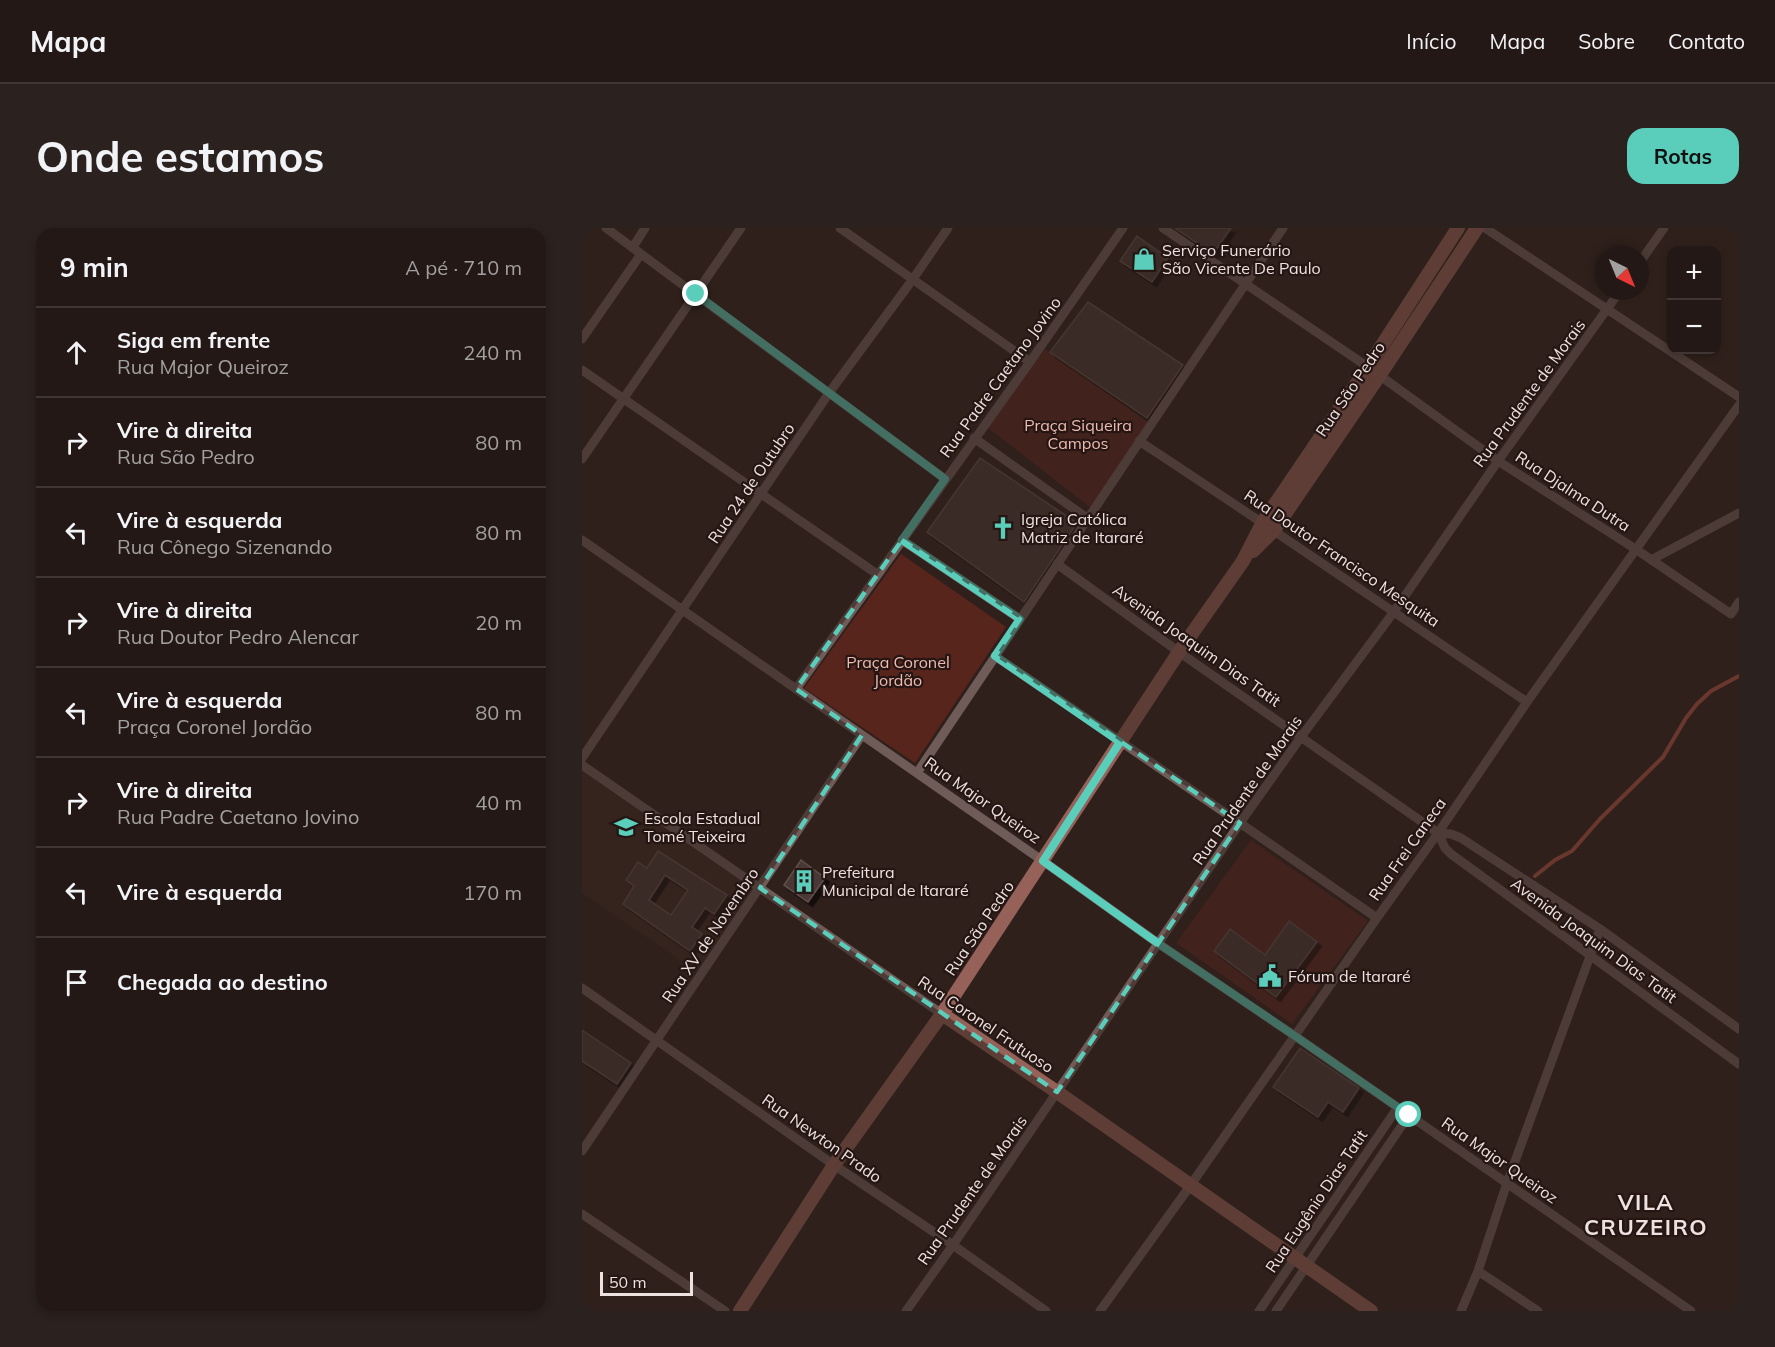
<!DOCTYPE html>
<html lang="pt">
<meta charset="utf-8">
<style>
body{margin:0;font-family:Mulish,sans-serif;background:#2b211e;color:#f1f3f6}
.controls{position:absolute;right:18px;top:18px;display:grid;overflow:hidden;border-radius:12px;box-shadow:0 3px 9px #0003}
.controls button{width:54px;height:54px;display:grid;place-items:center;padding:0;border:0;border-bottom:2px solid #403734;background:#231815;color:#f1f3f6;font:30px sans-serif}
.compass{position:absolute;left:1013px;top:18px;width:54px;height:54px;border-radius:50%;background:#231815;box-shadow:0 3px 9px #0003;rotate:137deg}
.scale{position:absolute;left:18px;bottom:15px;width:93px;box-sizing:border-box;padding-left:6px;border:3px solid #ede2df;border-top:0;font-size:16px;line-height:21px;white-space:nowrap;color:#ede2df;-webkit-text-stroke:4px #251613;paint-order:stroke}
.stop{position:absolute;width:18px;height:18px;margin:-14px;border:4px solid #5bcebb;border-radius:50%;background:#fff}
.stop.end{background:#5bcebb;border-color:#fff;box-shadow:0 2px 6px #0008}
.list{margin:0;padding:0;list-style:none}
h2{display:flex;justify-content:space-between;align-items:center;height:78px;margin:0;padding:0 24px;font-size:26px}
h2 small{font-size:20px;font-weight:400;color:#a3a0a0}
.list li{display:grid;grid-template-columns:39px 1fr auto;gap:18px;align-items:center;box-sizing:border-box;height:90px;padding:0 24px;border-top:2px solid #403734}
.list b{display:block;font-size:22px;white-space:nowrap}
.list p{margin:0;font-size:20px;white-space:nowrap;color:#a3a0a0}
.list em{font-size:20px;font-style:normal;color:#a3a0a0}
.icon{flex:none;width:33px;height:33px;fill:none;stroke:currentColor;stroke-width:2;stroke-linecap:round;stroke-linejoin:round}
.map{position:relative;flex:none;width:1157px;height:1083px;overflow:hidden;border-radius:18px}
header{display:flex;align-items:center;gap:36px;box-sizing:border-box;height:84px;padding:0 30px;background:#231815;border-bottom:2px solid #403734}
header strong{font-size:28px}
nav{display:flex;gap:33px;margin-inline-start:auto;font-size:21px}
.intro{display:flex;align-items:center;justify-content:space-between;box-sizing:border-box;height:144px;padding:0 36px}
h1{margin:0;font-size:42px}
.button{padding:15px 27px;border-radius:18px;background:#5bcebb;color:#111;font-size:21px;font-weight:700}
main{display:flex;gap:36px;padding:0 36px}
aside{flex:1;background:#231815;border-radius:18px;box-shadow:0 3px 9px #0003}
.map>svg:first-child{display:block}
.built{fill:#3d2621}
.green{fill:#58251d}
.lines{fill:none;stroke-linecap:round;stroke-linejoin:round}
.stream{stroke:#b25242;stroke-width:4}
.building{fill:#4a3935;stroke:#614f4b;stroke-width:1.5;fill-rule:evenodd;filter:url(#shadow)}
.street{stroke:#6f5c58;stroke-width:9}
.secondary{stroke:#956158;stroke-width:14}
.route{stroke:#5bcebb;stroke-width:8}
.marked{fill:none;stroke:#5bcebb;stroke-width:4.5;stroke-dasharray:12 8;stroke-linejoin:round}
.labels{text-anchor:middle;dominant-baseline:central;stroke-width:4.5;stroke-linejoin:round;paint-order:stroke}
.poi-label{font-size:16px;fill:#ede2df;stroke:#251613;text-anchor:start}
.street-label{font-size:16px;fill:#ede2df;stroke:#251613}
.park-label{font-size:16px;fill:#efbaaf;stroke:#251613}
.district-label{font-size:22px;font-weight:bold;letter-spacing:1.5px;fill:#ede2df;stroke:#251613}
</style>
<header>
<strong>Mapa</strong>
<nav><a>Início</a><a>Mapa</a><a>Sobre</a><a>Contato</a></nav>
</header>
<div class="intro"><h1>Onde estamos</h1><a class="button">Rotas</a></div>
<main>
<aside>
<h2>9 min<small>A pé · 710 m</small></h2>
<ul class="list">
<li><svg class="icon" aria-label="ahead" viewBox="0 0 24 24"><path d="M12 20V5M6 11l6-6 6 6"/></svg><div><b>Siga em frente</b><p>Rua Major Queiroz</p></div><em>240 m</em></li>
<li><svg class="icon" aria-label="right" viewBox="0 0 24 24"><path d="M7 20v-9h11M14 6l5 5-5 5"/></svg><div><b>Vire à direita</b><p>Rua São Pedro</p></div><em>80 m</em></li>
<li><svg class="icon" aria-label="left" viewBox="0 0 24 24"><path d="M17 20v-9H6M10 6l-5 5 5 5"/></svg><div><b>Vire à esquerda</b><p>Rua Cônego Sizenando</p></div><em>80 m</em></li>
<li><svg class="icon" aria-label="right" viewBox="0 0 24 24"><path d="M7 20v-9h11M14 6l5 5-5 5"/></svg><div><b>Vire à direita</b><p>Rua Doutor Pedro Alencar</p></div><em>20 m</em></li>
<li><svg class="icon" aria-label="left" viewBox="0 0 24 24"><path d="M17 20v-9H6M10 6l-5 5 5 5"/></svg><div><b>Vire à esquerda</b><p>Praça Coronel Jordão</p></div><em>80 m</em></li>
<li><svg class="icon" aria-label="right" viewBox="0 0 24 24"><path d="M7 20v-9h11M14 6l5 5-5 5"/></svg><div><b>Vire à direita</b><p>Rua Padre Caetano Jovino</p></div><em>40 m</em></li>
<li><svg class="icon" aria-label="left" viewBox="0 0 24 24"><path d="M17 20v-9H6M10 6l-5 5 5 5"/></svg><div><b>Vire à esquerda</b></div><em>170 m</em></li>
<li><svg class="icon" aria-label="arrive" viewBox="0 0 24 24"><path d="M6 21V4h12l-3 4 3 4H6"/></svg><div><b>Chegada ao destino</b></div></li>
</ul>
</aside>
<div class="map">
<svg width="1157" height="1083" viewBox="0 0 1157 1083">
<defs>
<filter id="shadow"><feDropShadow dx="4.5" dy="4.5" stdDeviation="0" flood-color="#0009"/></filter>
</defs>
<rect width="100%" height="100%" fill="#2f201c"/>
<!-- built -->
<path class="built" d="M0,538L177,660L119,746L0,665Z"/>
<!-- green -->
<path class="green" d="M463,121L566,194L509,280L405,199Z
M319,326L424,399L333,535L222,460Z
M669,612L786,693L710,796L594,715Z"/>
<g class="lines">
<!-- stream -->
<path class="stream" d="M953,648L973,632L990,623L1018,591L1081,529L1104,490L1115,476L1129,463L1157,448"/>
</g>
<!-- building -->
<path class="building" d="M593,0H649L631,26Z
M555,8L586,30L570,54L538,33Z
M506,74L601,137L565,190L468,124Z
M398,230L495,295L442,374L345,304Z
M76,623L145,667L132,686L123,680L110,699L120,706L108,723L41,676L52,658L44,652L56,634L65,640ZM83,647L106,662L89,687L67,672Z
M219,632L243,650L226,674L202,657Z
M707,693L735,714L694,769L632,723L648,701L683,727Z
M0,802L49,835L35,856L0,833Z
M718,820L777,860L761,884L746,874L736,889L691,859Z"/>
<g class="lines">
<!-- street -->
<path class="street" d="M24,0L363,251
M258,0L448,134
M581,0L786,139L916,233L1055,322L1149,386L1157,374
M903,0L1157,169
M51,19L63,0
M1058,34L1082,0
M0,111L59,26
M0,142L295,346
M392,210L505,290
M557,213C687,298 815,387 945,474
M0,231L159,0
M0,312L461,633L577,716L713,808L1109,1083
M320,312L438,391
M1069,332L1157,285
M475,336L597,424L856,605L863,620L869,626L1157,836
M413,428L658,595L795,690
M214,461L448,134L541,0
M0,530L247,165L331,51L366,0
M0,537L360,786
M335,545L701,0
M856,605L869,606L879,610L1018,701L1157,801
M0,760L252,937L371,1017L464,1083
M0,923L280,507
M0,986L143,1083
M896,1043L956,1083
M324,1083L371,1017L658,595L719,509L811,385L916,233L1038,63
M518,1083L608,958L795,690L856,605L945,474L1157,177
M677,1083L816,879
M694,1083L827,887
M879,1083L896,1043L925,955L1018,701"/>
<!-- secondary -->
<path class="secondary" d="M671,323L692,302L797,148L895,0
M360,786L475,864L789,1083
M158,1083L252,937L360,786L597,424L661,333L681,294L786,139L876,0"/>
</g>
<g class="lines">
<!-- route -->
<path class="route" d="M114,66L363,251L320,312L438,391L413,428L538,514L461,633L577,716L713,808L827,887"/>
</g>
<!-- marked area -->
<path d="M0 0H1157V1083H0ZM320,312L438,391L413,428L658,595L475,864L178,660L280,507L214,461Z" fill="#2f201c" fill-opacity=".55" fill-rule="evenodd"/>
<path class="marked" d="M320,312L438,391L413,428L658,595L475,864L178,660L280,507L214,461Z"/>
<!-- icons -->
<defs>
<g id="shop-bare" transform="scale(1.8)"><path d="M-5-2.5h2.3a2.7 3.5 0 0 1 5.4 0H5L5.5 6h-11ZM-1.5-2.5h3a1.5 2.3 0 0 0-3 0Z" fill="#5bcebb" stroke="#251613" stroke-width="2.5" paint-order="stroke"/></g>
<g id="church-bare" transform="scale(1.8)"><path d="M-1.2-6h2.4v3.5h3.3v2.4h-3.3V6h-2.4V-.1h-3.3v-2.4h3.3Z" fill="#5bcebb" stroke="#251613" stroke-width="2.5" paint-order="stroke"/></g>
<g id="school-bare" transform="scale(1.8)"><path d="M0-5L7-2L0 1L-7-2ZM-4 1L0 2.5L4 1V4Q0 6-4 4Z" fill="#5bcebb" stroke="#251613" stroke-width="2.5" paint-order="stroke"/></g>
<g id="building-bare" transform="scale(1.8)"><path d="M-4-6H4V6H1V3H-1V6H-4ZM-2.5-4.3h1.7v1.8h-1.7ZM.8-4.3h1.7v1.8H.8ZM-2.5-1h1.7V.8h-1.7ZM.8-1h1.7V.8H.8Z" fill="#5bcebb" stroke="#251613" stroke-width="2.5" paint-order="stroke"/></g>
<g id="civic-bare" transform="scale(1.8)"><path d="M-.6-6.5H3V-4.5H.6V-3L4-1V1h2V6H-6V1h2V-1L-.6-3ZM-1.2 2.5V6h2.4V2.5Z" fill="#5bcebb" stroke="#251613" stroke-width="2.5" paint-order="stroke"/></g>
</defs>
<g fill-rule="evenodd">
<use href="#shop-bare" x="562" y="31"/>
<use href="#church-bare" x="421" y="300"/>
<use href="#school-bare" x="44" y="599"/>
<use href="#building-bare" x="222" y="653"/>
<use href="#civic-bare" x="688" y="748"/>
</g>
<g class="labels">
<!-- poi labels -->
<g class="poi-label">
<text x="580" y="22">Serviço Funerário<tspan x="580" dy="18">São Vicente De Paulo</tspan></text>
<text x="439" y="291">Igreja Católica<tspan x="439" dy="18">Matriz de Itararé</tspan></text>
<text x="62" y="590">Escola Estadual<tspan x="62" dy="18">Tomé Teixeira</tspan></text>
<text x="240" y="644">Prefeitura<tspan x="240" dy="18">Municipal de Itararé</tspan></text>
<text x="706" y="748">Fórum de Itararé</text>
</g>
<!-- street labels -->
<g class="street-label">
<text transform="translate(418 149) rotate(-54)">Rua Padre Caetano Jovino</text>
<text transform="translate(768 161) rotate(-56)">Rua São Pedro</text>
<text transform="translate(947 165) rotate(-54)">Rua Prudente de Morais</text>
<text transform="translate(169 255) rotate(-56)">Rua 24 de Outubro</text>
<text transform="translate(991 263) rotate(33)">Rua Djalma Dutra</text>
<text transform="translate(760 330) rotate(34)">Rua Doutor Francisco Mesquita</text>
<text transform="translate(615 417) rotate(35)">Avenida Joaquim Dias Tatit</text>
<text transform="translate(665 562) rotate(-55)">Rua Prudente de Morais</text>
<text transform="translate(401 572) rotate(35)">Rua Major Queiroz</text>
<text transform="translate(825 621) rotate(-55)">Rua Frei Caneca</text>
<text transform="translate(397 700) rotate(-56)">Rua São Pedro</text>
<text transform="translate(128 707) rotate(-56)">Rua XV de Novembro</text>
<text transform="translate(1012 712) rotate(36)">Avenida Joaquim Dias Tatit</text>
<text transform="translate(404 796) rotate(34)">Rua Coronel Frutuoso</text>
<text transform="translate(240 910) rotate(35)">Rua Newton Prado</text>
<text transform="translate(918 932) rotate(35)">Rua Major Queiroz</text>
<text transform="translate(390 962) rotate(-55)">Rua Prudente de Morais</text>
<text transform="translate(734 973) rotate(-56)">Rua Eugênio Dias Tatit</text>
</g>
<!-- park labels -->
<g class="park-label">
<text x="496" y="197">Praça Siqueira<tspan x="496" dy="18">Campos</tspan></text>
<text x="316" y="434">Praça Coronel<tspan x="316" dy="18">Jordão</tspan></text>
</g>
<!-- district labels -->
<g class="district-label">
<text x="1064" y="974">VILA<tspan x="1064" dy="25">CRUZEIRO</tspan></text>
</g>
</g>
</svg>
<div class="controls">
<button>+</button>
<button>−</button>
</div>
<svg class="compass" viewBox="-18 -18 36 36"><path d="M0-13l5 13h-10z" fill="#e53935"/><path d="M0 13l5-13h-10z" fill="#a3a0a0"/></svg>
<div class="scale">50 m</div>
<div class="stop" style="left:827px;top:887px"></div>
<div class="stop end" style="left:114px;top:66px"></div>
</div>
</main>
